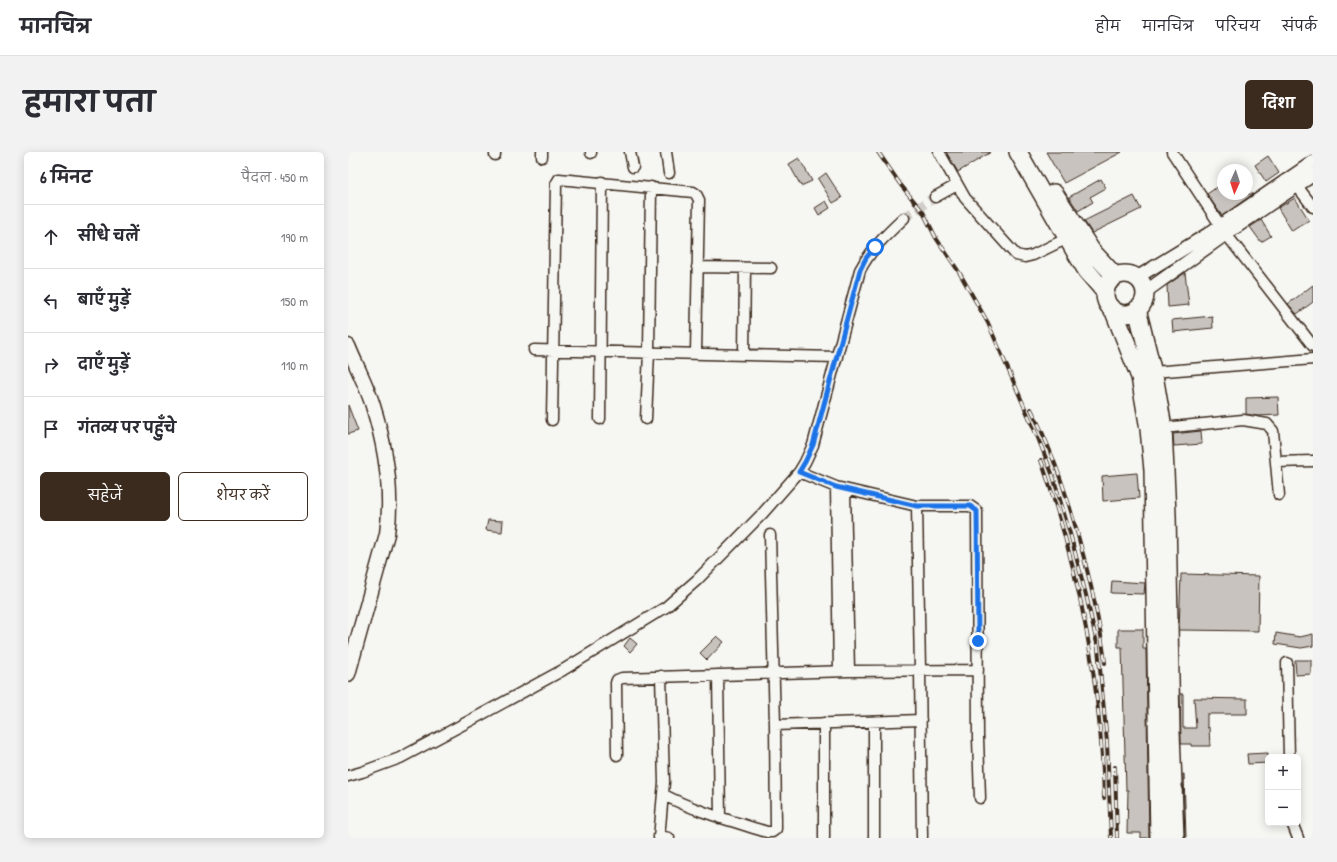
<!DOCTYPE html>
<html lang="hi">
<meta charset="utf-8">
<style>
body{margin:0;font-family:"Patrick Hand","Playpen Sans Deva",sans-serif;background:#f2f2f3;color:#2b2b33}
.controls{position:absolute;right:12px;bottom:12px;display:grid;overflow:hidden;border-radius:6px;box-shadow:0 2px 10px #0003}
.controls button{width:36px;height:36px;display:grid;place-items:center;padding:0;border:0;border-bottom:1px solid #e1e1e2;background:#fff;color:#2b2b33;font:20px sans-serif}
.compass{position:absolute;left:869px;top:12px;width:36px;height:36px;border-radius:50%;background:#fff;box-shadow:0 2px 10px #0003;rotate:183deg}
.stop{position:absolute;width:12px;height:12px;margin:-9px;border:3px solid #1a73e8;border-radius:50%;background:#fff}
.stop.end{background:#1a73e8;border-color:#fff;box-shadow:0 1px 4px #0008}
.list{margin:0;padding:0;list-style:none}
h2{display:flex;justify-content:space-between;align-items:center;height:52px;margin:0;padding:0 16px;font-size:17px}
h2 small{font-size:13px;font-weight:400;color:#7c7c81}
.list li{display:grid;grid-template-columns:26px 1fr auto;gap:12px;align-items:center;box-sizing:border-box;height:64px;padding:0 16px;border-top:1px solid #e1e1e2}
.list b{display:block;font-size:15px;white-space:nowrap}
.list em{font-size:13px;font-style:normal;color:#7c7c81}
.actions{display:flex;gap:8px;padding:12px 16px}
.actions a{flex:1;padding:9px 0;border:1px solid #3b2a1e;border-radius:6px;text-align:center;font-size:14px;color:#3b2a1e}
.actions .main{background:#3b2a1e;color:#fff}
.icon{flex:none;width:22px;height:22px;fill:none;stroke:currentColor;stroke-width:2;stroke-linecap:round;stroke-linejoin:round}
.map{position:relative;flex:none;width:965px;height:686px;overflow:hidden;border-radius:6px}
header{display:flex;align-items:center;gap:24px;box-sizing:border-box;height:56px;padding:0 20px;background:#fff;border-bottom:1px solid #e1e1e2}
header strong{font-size:19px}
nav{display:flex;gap:22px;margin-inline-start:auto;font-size:14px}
.intro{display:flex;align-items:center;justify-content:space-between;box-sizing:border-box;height:96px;padding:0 24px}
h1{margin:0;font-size:28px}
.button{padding:10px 18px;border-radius:6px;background:#3b2a1e;color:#fff;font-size:14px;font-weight:700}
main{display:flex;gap:24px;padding:0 24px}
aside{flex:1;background:#fff;border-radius:6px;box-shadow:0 2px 10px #0003}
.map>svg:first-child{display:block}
.building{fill:#c8c3be;stroke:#3b2a1e}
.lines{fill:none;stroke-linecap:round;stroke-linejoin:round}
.minor-tunnel{stroke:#d1cdc8;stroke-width:10;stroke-dasharray:10 5;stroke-linecap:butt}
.minor-casing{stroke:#3b2a1e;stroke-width:13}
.tertiary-casing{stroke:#3b2a1e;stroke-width:15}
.secondary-casing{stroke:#3b2a1e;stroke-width:17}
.trunk-casing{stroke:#3b2a1e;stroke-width:20}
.minor{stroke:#f6f6f2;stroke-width:10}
.tertiary{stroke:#f6f6f2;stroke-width:12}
.secondary{stroke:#f6f6f2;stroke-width:14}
.trunk{stroke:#f6f6f2;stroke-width:17}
.rail-casing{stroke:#3b2a1e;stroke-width:4}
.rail{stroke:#f6f6f2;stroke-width:2.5;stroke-dasharray:8;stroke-linecap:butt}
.route{stroke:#1a73e8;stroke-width:5}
</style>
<header>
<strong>मानचित्र</strong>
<nav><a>होम</a><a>मानचित्र</a><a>परिचय</a><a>संपर्क</a></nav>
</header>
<div class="intro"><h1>हमारा पता</h1><a class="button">दिशा</a></div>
<main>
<aside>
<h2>6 मिनट<small>पैदल · 450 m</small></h2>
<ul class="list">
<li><svg class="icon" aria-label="ahead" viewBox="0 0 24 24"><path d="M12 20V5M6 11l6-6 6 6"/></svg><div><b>सीधे चलें</b></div><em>190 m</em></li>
<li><svg class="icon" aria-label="left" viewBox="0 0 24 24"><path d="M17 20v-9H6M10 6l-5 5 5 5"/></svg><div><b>बाएँ मुड़ें</b></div><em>150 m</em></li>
<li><svg class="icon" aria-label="right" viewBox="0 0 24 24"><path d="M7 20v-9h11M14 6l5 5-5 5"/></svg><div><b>दाएँ मुड़ें</b></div><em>110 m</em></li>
<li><svg class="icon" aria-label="arrive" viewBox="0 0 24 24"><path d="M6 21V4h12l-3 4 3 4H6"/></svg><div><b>गंतव्य पर पहुँचे</b></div></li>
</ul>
<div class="actions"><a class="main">सहेजें</a><a>शेयर करें</a></div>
</aside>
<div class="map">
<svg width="965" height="686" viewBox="0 0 965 686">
<rect width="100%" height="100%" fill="#f6f6f2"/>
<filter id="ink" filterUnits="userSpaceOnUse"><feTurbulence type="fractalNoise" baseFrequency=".025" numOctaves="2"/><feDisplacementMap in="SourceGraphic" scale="8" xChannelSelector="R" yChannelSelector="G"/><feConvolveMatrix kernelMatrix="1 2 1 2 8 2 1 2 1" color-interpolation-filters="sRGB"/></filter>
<g filter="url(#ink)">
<!-- building -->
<path class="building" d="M598,0H643L610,20Z
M698,0H774L716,31Z
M920,4L931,21L918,30L907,13Z
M451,6L464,29L453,34L441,12Z
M478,21L494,46L485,51L470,27Z
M753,27L758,36L742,45L745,50L730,59L721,45Z
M875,31V42H905L874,64L859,42Z
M786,44L793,57L744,81L736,69Z
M947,46L961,68L944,79L930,56Z
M478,49L482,56L471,63L467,56Z
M913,68L923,84L913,90L902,75Z
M837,121L841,153L820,155L819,133Z
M965,133V150L949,162L940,152Z
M864,164L865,176L825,180L824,168Z
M930,245L931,263L909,264L898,262V246Z
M0,253L10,279L0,282Z
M853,279L854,292L826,294L825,282Z
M789,321L791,346L755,349L754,324Z
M140,368L155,369L154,380L138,378Z
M833,422L911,424L910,479L831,478Z
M764,429L797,431L796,442L763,441Z
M770,477H795V497H798L801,686H793V681H779L780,638H778L774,495H770Z
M928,481L952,485L965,482V494L953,496L927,492Z
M369,484L376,490L359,508L352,501Z
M282,486L289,492L282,500L276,494Z
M947,508H963V522L948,523Z
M832,542H835V576H848L846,546L899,547V562H859V576L861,575L862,594H843V592H833Z
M920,601V611L900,612L899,602Z
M835,622H836L838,686H837Z"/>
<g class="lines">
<!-- minor-tunnel -->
<path class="minor-tunnel" d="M556,66L587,45"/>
<!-- minor casing -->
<g class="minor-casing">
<path id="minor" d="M147,0V3
M194,0V5
M243,0V1
M282,0L285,15
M318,0L321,21
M591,0L617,46L668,103L677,105L685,103L724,84
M824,0L878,82L965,194
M949,34L965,55
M587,45L609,33
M349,115L423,116
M186,198L489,205
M396,202L397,116
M805,220L965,207
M252,267L254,30
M298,267L301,200L303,35
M204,268L208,32L211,27L345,40L348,42L351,48L348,201
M815,276L895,268L919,272L925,279L931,343
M928,310L965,309
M451,320L488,335L569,354H622L629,359L630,586L632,646
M488,335L491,519
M497,338L501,519
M569,354L572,518L574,685
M939,511L941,605
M370,523L372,666
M526,570V686
M427,573L573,568
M269,603L268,531L269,528L274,526L501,519L630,518
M0,624L14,620L52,606L127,566L215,518L318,455L349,428L415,361L451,320L457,310L465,293L512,118C523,97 539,82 556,66
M316,643C349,660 384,669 419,680H424L428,677L427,573L422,383
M944,671L950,686
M311,684L321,686
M311,686L316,630L313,524
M476,686V571"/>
</g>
<!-- tertiary casing -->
<g class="tertiary-casing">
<path id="tertiary" d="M788,126L860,82L965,10
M797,140L878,82L965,23"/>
</g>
<!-- secondary casing -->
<g class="secondary-casing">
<path id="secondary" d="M0,194C8,214 19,234 25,254C38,296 45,339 39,382L0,522"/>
</g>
<!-- trunk casing -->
<g class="trunk-casing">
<path id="trunk" d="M670,0L728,101L739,119L757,140
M706,41L743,98L767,124
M757 142a20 20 0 1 1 40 0a20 20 0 1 1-40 0Z
M765,157L792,225L801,277L805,318L811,686
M789,157L807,229L815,276L819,363L823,580L827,686"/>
</g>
<!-- minor -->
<use href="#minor" class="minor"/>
<!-- tertiary -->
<use href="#tertiary" class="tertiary"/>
<!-- secondary -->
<use href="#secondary" class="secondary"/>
<!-- trunk -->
<use href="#trunk" class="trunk"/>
<!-- rail casing -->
<g class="rail-casing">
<path id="rail" d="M530,0L552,32L575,60L588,86L611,120L640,171L690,286L705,324L723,385L738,443L750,496L759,590L763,686
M683,257C707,304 723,355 736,406C745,441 753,476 757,511
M693,308C731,417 753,531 756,646
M767,615L769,686"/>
</g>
<!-- rail -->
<use href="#rail" class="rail"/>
</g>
</g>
<g class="lines" filter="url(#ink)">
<!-- route -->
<path class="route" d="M527,95L518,106L512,118L465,293L457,310L451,320L488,335L569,354H622L629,359L630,489"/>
</g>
</svg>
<div class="controls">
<button>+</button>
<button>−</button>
</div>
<svg class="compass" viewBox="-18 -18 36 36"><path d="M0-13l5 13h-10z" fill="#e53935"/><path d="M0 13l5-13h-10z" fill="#7c7c81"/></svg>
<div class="stop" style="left:527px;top:95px"></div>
<div class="stop end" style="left:630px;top:489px"></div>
</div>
</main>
